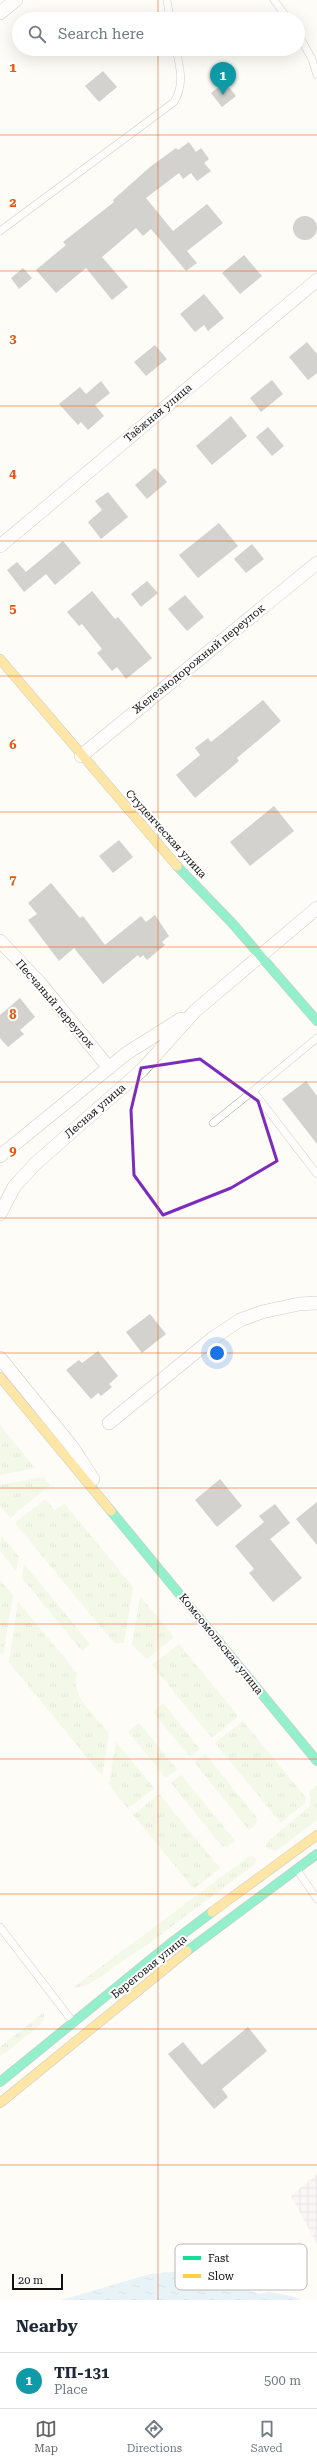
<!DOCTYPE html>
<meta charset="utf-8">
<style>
body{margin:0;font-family:"Roboto Serif",serif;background:#f2f2f3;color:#1f2937}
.scale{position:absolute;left:12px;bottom:10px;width:51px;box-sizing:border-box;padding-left:4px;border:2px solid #111;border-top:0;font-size:11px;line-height:14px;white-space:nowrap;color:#111;-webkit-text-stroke:3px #fff;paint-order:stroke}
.you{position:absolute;left:217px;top:1353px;width:14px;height:14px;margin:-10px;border:3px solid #fff;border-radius:50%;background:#1a73e8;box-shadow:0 0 0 6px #1a73e833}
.badge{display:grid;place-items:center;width:26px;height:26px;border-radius:50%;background:#646362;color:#fff;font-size:13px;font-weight:700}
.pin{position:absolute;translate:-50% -33px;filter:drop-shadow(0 1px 2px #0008)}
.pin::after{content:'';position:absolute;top:21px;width:14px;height:12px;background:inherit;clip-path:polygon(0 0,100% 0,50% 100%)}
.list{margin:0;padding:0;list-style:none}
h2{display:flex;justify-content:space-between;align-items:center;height:52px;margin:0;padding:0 16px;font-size:17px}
h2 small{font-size:13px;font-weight:400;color:#747a83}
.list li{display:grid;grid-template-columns:26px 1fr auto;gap:12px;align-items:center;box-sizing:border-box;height:56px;padding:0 16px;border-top:1px solid #e0e1e3}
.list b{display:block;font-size:15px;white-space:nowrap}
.list p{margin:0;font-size:13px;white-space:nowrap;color:#747a83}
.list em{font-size:13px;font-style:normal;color:#747a83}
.icon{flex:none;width:22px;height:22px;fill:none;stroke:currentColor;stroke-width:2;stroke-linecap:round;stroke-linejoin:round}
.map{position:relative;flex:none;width:317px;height:2300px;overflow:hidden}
.search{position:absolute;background:#fff;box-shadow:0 4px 16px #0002;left:12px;right:12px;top:12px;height:44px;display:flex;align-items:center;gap:10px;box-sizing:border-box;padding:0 14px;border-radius:22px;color:#747a83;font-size:15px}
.sheet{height:108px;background:#fff}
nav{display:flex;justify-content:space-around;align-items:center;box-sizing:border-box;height:56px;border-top:1px solid #e0e1e3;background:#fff;font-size:11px;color:#747a83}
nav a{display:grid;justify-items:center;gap:2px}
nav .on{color:#646362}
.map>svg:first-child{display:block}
.industrial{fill:url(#industrial-grid)}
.grass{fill:url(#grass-tufts)}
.water{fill:url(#water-ripples)}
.building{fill:#a19f9c}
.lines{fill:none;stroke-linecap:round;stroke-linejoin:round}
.lane-casing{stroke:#979795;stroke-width:8}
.street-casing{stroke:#979795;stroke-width:14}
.fast-casing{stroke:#8e8d8b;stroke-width:10}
.slow-casing{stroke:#8e8d8b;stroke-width:10}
.lane{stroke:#fffffe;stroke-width:7}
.street{stroke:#fffffe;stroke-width:13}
.fast{stroke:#16e098;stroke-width:9}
.slow{stroke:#ffcf43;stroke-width:9}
.marked{fill:none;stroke:#7b2cbf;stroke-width:3;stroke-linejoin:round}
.grid{fill:none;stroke:#e8590c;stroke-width:1;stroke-opacity:0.55}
.labels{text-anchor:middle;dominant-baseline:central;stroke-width:4;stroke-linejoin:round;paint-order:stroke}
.street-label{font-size:11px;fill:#111;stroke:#fff}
.key{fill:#fff;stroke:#b8b8b8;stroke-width:1}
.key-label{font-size:11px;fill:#111}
.grid-label{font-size:13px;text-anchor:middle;font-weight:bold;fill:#e8590c;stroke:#fff;stroke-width:4;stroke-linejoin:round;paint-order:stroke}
</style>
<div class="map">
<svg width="317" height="2300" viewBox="0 0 317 2300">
<defs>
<pattern id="industrial-grid" width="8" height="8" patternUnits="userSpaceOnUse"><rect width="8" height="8" fill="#f5f0f3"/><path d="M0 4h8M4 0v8" fill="none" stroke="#d1cdcf"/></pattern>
<pattern id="grass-tufts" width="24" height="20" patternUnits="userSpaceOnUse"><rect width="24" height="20" fill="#e7f3d7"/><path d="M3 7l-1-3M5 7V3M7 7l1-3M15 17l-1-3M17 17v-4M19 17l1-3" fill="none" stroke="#c5cfb8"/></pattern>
<pattern id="water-ripples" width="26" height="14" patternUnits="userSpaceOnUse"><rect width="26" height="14" fill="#cde8f7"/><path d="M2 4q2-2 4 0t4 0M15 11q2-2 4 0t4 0" fill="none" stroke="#afc6d3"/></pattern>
</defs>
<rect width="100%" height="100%" fill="#fdfcf7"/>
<!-- industrial -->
<path class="industrial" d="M317,2174V2244L291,2196Z"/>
<!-- grass -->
<path class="grass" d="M0,1425L35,1468L0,1475Z
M43,1477L50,1485L10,1518L0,1505V1485Z
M45,1499L55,1510L64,1503L133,1587L124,1643H114L15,1523Z
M1,1535L19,1557L16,1571L0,1551Z
M24,1564L90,1644L82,1651L22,1578Z
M0,1580L13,1595L3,1655L0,1652Z
M140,1596L174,1637L147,1659L132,1645Z
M18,1602L77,1673C70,1697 95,1716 109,1733L102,1776L9,1662Z
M179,1644L238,1716L212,1738L152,1665Z
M163,1703L200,1749L190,1757L153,1712Z
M243,1721L306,1798L305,1803L281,1823L215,1743Z
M139,1723L177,1769L166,1778L128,1732Z
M116,1742L154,1788L128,1809L109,1785Z
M205,1754L257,1818L256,1824L249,1830L194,1762Z
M181,1775L235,1841L228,1847L222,1846L171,1783Z
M317,1785V1820L276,1851L268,1849L266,1846L268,1841L310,1806L311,1797L309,1792Z
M159,1794L220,1868L194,1889L133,1815Z
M252,1856L256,1859L255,1864L140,1950C122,1958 91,1990 74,1987L248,1857Z
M44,2012V2018L40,2025L0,2057V2047Z"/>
<!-- water -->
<path class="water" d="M206,2269L224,2280L258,2294L269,2292L291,2296L301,2300H61L150,2274Z"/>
<!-- building -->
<path class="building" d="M103,71L117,87L99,102L85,86Z
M225,82L236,96L222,107L211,93Z
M189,142L196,152L201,148L209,159L204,163L211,171L197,181L191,173L183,179L179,173L146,198L173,231L207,204L223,223L187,251L197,263L186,271L151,229L143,236L136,228L102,257L128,287L112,300L86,268L56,293L36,270L66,245L63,242L114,202L113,200L150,167L176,148L178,150Z
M293 228a12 12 0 1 1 24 0a12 12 0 1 1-24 0Z
M244,255L262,276L240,294L222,273Z
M23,268L32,278L19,289L11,278Z
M204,294L224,318L208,331L204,325L195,332L180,314Z
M307,342L317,354V373L308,380L289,357Z
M155,345L167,359L146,376L134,362Z
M272,380L283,394L261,412L250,398Z
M101,381L110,393L95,405L104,416L88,430L81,422L78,425L59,404L80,387L86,394Z
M231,416L247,436L212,465L196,446Z
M268,427L284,446L272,456L256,437Z
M155,468L167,482L147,499L135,485Z
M108,492L128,517L101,539L88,522L102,510L95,501Z
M219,523L238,546L198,578L179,555Z
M63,541L81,563L55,585L46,574L24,592L7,570L17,562L26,572Z
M252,544L264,559L246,573L234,559Z
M147,581L158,593L141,607L131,594Z
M92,591L115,619L118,617L152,658L126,679L117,667L112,671L97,653L102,649L82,624L79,626L67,612Z
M185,595L204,617L187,631L168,609Z
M263,700L281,721L237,758L239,761L195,798L176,775L200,755L195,748L208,738L211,742Z
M274,806L294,831L250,866L230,842Z
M119,840L133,857L113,873L99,856Z
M51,883L80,918L83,916L105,945L141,916L146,922L155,915L169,936L162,942L165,945L147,960L143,955L140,958L138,955L103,984L74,948L59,961L28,920L37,914L28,903Z
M20,998L35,1017L20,1030L24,1034L8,1047L0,1038V1015Z
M306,1081L317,1096V1144L282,1099Z
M150,1314L166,1334L142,1353L126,1332Z
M98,1351L118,1376L109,1384L112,1387L101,1396L98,1393L91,1399L66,1370L79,1360L82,1363Z
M220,1479L242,1506L217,1527L195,1500Z
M317,1502V1545L296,1519Z
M275,1504L290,1523L270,1539L302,1578L273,1602L249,1573L254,1569L235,1546L264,1522L259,1516Z
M248,2027L267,2051L222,2089L228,2097L214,2109L168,2054L183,2042L202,2065Z"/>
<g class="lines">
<!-- lane casing -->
<g class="lane-casing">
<path id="lane" d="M167,0L170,19
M274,0L288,19
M298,34L312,59L317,75
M0,231L174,102C185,83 180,69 176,49
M317,1038L253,1091L317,1174
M213,1123L253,1091
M297,1870L317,1899
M0,1927L73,2022"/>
</g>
<!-- street casing -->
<g class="street-casing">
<path id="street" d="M0,13L16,0
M0,546L317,280
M81,756L317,563
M0,941L40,983L109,1068
M0,1156L127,1053L181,1019
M0,1214L14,1187L35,1164L142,1070L195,1011L317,908
M0,1358L73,1448L93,1479
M109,1423L213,1338L240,1320L262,1312L299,1304L317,1303"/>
</g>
<!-- fast casing -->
<g class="fast-casing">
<path id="fast" d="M177,866L232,923L317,1021
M111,1511L317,1761
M187,1951L317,1854
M0,2082L171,1943L212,1912"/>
</g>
<!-- slow casing -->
<g class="slow-casing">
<path id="slow" d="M0,659L177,866
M0,1377L111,1511
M212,1912L317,1835
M0,2103L187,1951"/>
</g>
<!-- lane -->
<use href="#lane" class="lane"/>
<!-- street -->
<use href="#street" class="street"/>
<!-- fast -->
<use href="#fast" class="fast"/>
<!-- slow -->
<use href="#slow" class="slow"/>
</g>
<!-- marked area -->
<path d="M0 0H317V2300H0ZM200,1059L258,1101L277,1161L231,1188L163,1215L134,1175L131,1110L141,1068Z" fill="#fdfcf7" fill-opacity=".55" fill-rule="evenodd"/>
<path class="marked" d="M200,1059L258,1101L277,1161L231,1188L163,1215L134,1175L131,1110L141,1068Z"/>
<!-- grid -->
<path class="grid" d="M158,0V19M158,49V2300M0,135H317M0,271H317M0,406H317M0,541H317M0,676H317M0,812H317M0,947H317M0,1082H317M0,1218H317M0,1353H317M0,1488H317M0,1624H317M0,1759H317M0,1894H317M0,2029H317M0,2165H317"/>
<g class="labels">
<!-- street labels -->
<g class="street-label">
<text transform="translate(158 413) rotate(-40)">Таёжная улица</text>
<text transform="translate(199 659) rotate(-39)">Железнодорожный переулок</text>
<text transform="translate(166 834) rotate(48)">Студенческая улица</text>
<text transform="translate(55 1004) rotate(49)">Песчаный переулок</text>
<text transform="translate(95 1111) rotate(-41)">Лесная улица</text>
<text transform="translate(221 1644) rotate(51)">Комсомольская улица</text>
<text transform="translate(149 1967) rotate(-39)">Береговая улица</text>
</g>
</g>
<!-- legend -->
<rect x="175" y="2244" width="132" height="46" rx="6" class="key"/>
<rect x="183" y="2256" width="18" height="4" fill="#16e098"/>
<rect x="183" y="2274" width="18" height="4" fill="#ffcf43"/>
<g class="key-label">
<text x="208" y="2262">Fast</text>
<text x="208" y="2280">Slow</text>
</g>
<g class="grid-label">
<text x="13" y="72">1</text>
<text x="13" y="207">2</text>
<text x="13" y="343">3</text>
<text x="13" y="478">4</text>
<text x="13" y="613">5</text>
<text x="13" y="749">6</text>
<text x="13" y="884">7</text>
<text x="13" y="1019">8</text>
<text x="13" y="1155">9</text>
</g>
</svg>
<div class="scale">20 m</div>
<div class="you"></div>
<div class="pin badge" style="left:223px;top:95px;background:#0f9aa8">1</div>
<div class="search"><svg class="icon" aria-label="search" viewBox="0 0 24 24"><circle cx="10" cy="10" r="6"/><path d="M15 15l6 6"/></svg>Search here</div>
</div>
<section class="sheet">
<h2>Nearby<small></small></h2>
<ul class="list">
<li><span class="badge" style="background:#0f9aa8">1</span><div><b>ТП-131</b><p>Place</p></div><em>500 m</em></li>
</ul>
</section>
<nav>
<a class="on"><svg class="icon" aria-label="map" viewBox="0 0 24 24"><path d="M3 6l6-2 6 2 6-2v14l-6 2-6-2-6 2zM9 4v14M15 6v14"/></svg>Map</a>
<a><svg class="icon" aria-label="directions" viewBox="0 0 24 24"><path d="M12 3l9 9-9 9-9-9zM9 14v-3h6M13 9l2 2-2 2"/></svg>Directions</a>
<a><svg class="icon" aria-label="saved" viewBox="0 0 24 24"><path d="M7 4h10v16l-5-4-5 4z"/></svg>Saved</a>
</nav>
